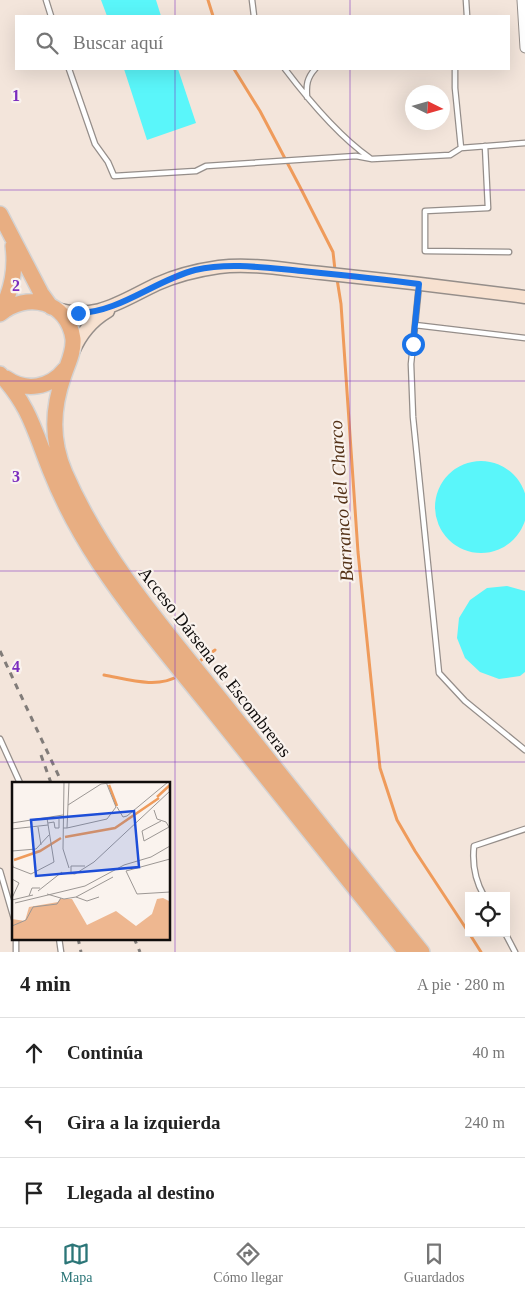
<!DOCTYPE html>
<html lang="es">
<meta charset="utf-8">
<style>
body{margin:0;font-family:"Times New Roman",serif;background:#f2f2f2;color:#222}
.controls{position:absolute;right:15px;bottom:15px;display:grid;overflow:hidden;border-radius:0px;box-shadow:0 5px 20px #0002}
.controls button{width:45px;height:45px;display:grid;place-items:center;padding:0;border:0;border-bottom:1px solid #e0e0e0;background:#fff;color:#222;font:25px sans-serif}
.compass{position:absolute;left:405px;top:85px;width:45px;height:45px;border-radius:50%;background:#fff;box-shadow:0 5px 20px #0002;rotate:95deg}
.stop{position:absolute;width:15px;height:15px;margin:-11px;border:4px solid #1a73e8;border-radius:50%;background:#fff}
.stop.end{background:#1a73e8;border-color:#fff;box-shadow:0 1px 5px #0008}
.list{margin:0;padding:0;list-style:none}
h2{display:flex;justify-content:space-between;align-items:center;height:65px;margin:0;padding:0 20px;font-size:21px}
h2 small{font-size:16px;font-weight:400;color:#767676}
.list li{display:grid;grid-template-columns:32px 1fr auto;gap:15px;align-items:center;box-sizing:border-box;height:70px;padding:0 20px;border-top:1px solid #e0e0e0}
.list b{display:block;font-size:19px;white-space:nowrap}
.list em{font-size:16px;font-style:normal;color:#767676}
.icon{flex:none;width:28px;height:28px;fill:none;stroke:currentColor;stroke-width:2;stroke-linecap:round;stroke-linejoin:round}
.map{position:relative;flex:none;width:525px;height:952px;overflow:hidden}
.search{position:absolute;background:#fff;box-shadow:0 5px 20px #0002;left:15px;right:15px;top:15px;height:55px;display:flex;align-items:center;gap:12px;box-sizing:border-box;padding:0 18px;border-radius:0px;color:#767676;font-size:19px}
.sheet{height:275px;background:#fff}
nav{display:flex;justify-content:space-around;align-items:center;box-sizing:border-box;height:70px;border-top:1px solid #e0e0e0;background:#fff;font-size:14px;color:#767676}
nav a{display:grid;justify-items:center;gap:2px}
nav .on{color:#2c7678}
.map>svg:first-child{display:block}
.built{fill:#f3e5db;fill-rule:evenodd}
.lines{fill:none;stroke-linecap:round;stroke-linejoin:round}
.stream{stroke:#ef9b5b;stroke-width:3}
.building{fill:#5af6fa}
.service-casing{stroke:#958e8a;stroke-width:7}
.minor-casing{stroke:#958e8a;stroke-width:11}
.secondary-casing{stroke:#958e8a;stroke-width:15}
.trunk-casing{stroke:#d4d3d3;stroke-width:18}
.service{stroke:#fff;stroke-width:4.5}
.minor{stroke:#fff;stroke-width:9}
.secondary{stroke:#f7e1d0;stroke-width:12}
.trunk{stroke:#e8ae82;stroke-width:15}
.rail{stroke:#817c79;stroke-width:3;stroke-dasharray:6 6;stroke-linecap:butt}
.route{stroke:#1a73e8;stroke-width:6}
.grid{fill:none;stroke:#7b2cbf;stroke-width:1;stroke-opacity:0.55}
.labels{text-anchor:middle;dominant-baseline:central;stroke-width:4.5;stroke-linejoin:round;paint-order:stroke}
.street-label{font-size:18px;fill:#100d0c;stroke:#faf3ee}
.water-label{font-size:19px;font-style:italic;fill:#533116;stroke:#faf3ee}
.inset-river{fill:none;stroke:#ef9b5b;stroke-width:2.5}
.inset-road{fill:none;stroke:#9c9794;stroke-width:1}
.view{fill:#1d4ed8;fill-opacity:0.15;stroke:#1d4ed8;stroke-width:2.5}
.inset-edge{fill:none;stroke:#100d0c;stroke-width:2.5}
.grid-label{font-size:16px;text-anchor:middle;font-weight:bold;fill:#7b2cbf;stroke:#faf3ee;stroke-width:4.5;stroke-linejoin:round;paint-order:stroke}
</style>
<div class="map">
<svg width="525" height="952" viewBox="0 0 525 952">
<rect width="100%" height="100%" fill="#faf3ee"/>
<!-- built -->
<path class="built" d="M0,0H525V952H0ZM16,16H509V69H16ZM412,92H442V122H412ZM14,783H169V938H14ZM469,896H506V933H469Z"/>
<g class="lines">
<!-- stream -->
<path class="stream" d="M208,0L213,16
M234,69L260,111L300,187L333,252L335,270
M337,279L341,304L358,552L380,768L397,820L415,851L469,933
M197,663L215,650
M104,675C127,679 157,689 178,676
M469,933L481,952"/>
</g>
<!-- building -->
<path class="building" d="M101,0H156L161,16H107Z
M124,69H178L196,123L147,140Z
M435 507a46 46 0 1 1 92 0a46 46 0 1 1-92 0Z
M507,586L525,591V672L520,676L499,679L480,672L465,658L457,638L459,618L470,600L487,588Z"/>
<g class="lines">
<!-- service casing -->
<g class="service-casing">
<path id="service" d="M46,0L51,16
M252,0L254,16
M466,0L467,16
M69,69L95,144L108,162L114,176L196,171L206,166L356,156L372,159L450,155L461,148L525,143
M285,69C307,98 340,137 370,158
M455,69V88L461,148
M307,97C306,85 307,78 315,69
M485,146L488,208L425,211V251L509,252
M419,285L415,325L525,338
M415,325L411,364L413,417L439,673L465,701L525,750
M0,739L20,783
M0,871L14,919
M484,896C475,880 472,864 474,846L525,829
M505,933L515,952
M16,938V952
M59,938L61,952"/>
</g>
<!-- minor casing -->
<g class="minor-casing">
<path id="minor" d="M522,0L525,48"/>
</g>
<!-- secondary casing -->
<g class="secondary-casing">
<path id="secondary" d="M54,308C95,322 121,301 157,284C177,275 198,270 219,267C252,263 288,270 321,273C389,280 457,288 525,297
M73,352C80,335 91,321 108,311"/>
</g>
<!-- trunk casing -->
<g class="trunk-casing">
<path id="trunk" d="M0,214L41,293L51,307
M0,312C12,291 16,269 13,246
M0,314C27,291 68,301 73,339C74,352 68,363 64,375C52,409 51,440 65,473C102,558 163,628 221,700C288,784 355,868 422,952
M0,374C30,407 34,430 50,470C63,503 80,534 99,563C135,617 177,666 217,716C280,795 343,873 406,952
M6,378C26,392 50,388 65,369"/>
</g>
<!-- service -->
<use href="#service" class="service"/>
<!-- minor -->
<use href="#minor" class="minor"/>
<!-- secondary -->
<use href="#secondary" class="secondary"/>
<!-- trunk -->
<use href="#trunk" class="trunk"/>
<!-- rail -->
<path class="rail" d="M0,651L62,783
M41,755L51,783
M78,938L81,952
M134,938L140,952"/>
</g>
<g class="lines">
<!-- route -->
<path class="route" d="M78,313C118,313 156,280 195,270C230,262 267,268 302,271C341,275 380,279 419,284L413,344"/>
</g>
<!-- grid -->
<path class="grid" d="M175,0V16M350,0V16M175,69V952M350,69V952M0,190H525M0,381H525M0,571H525M0,762H525"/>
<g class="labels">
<!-- street labels -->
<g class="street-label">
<text transform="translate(215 662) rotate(52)">Acceso Dársena de Escombreras</text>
</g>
<!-- water labels -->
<g class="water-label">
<text transform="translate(341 501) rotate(-94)">Barranco del Charco</text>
</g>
</g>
<!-- overview -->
<g transform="translate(12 782)">
<rect width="158" height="158" fill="#faf3ee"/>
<path d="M151,116L157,119V157H0V137L13,139L17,125L46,120L48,117H60L75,143L104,129L124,144L140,132L145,117Z" fill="#eeb790"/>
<path class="inset-river" d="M97,3L105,24M145,15L158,3M53,55L103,46L147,16M2,78L28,69L49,56"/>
<path class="inset-road" d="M52,0L51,67L57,86M56,23L89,2L107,0M105,25L111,35L115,34L156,0M142,28L145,37L154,40L157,45L132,59L130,49L149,39M0,41L51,33M36,41L42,40L43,46H47V37M26,45L29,63M51,46H55L57,0M55,46L95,37L104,25L94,0M0,47L36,43M0,69L24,67L37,53M158,77L114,89L125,112L158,110M0,79L1,85L19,92L42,80L35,36M49,91L63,92L82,80L158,9M59,92V84H73M0,97L7,101L0,116M26,109L50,90M35,112L52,117L64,115L101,95M17,114L20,106H28M64,115L75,119L87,115M0,118L21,113M3,121L73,104L112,83L139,75L158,64M0,144L14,138L21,125L45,122L49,116"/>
<path class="view" d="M122,29L127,85L24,94L19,38Z"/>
<rect width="158" height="158" class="inset-edge"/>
</g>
<g class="grid-label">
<text x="16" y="101">1</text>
<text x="16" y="291">2</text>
<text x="16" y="482">3</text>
<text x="16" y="672">4</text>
</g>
</svg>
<div class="controls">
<button><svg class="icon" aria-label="locate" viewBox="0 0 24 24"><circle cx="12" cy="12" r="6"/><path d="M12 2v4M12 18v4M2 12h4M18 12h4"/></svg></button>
</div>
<svg class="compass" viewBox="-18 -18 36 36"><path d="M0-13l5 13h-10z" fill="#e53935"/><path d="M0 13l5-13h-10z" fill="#767676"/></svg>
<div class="stop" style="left:413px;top:344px"></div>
<div class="stop end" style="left:78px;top:313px"></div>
<div class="search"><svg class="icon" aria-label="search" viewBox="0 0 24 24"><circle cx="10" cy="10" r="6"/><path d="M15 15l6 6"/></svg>Buscar aquí</div>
</div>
<section class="sheet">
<h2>4 min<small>A pie · 280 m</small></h2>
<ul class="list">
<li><svg class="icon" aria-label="ahead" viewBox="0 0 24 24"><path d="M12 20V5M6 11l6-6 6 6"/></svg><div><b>Continúa</b></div><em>40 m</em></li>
<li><svg class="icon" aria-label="left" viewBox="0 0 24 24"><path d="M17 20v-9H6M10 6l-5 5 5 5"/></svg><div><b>Gira a la izquierda</b></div><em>240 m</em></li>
<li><svg class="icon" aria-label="arrive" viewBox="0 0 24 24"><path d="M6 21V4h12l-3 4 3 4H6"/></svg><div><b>Llegada al destino</b></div></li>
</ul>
</section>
<nav>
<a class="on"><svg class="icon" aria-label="map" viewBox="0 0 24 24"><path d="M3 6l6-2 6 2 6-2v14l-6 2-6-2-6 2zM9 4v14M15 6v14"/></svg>Mapa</a>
<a><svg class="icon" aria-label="directions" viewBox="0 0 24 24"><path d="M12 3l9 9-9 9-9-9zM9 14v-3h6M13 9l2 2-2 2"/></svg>Cómo llegar</a>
<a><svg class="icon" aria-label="saved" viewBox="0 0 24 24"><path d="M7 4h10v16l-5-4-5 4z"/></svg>Guardados</a>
</nav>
